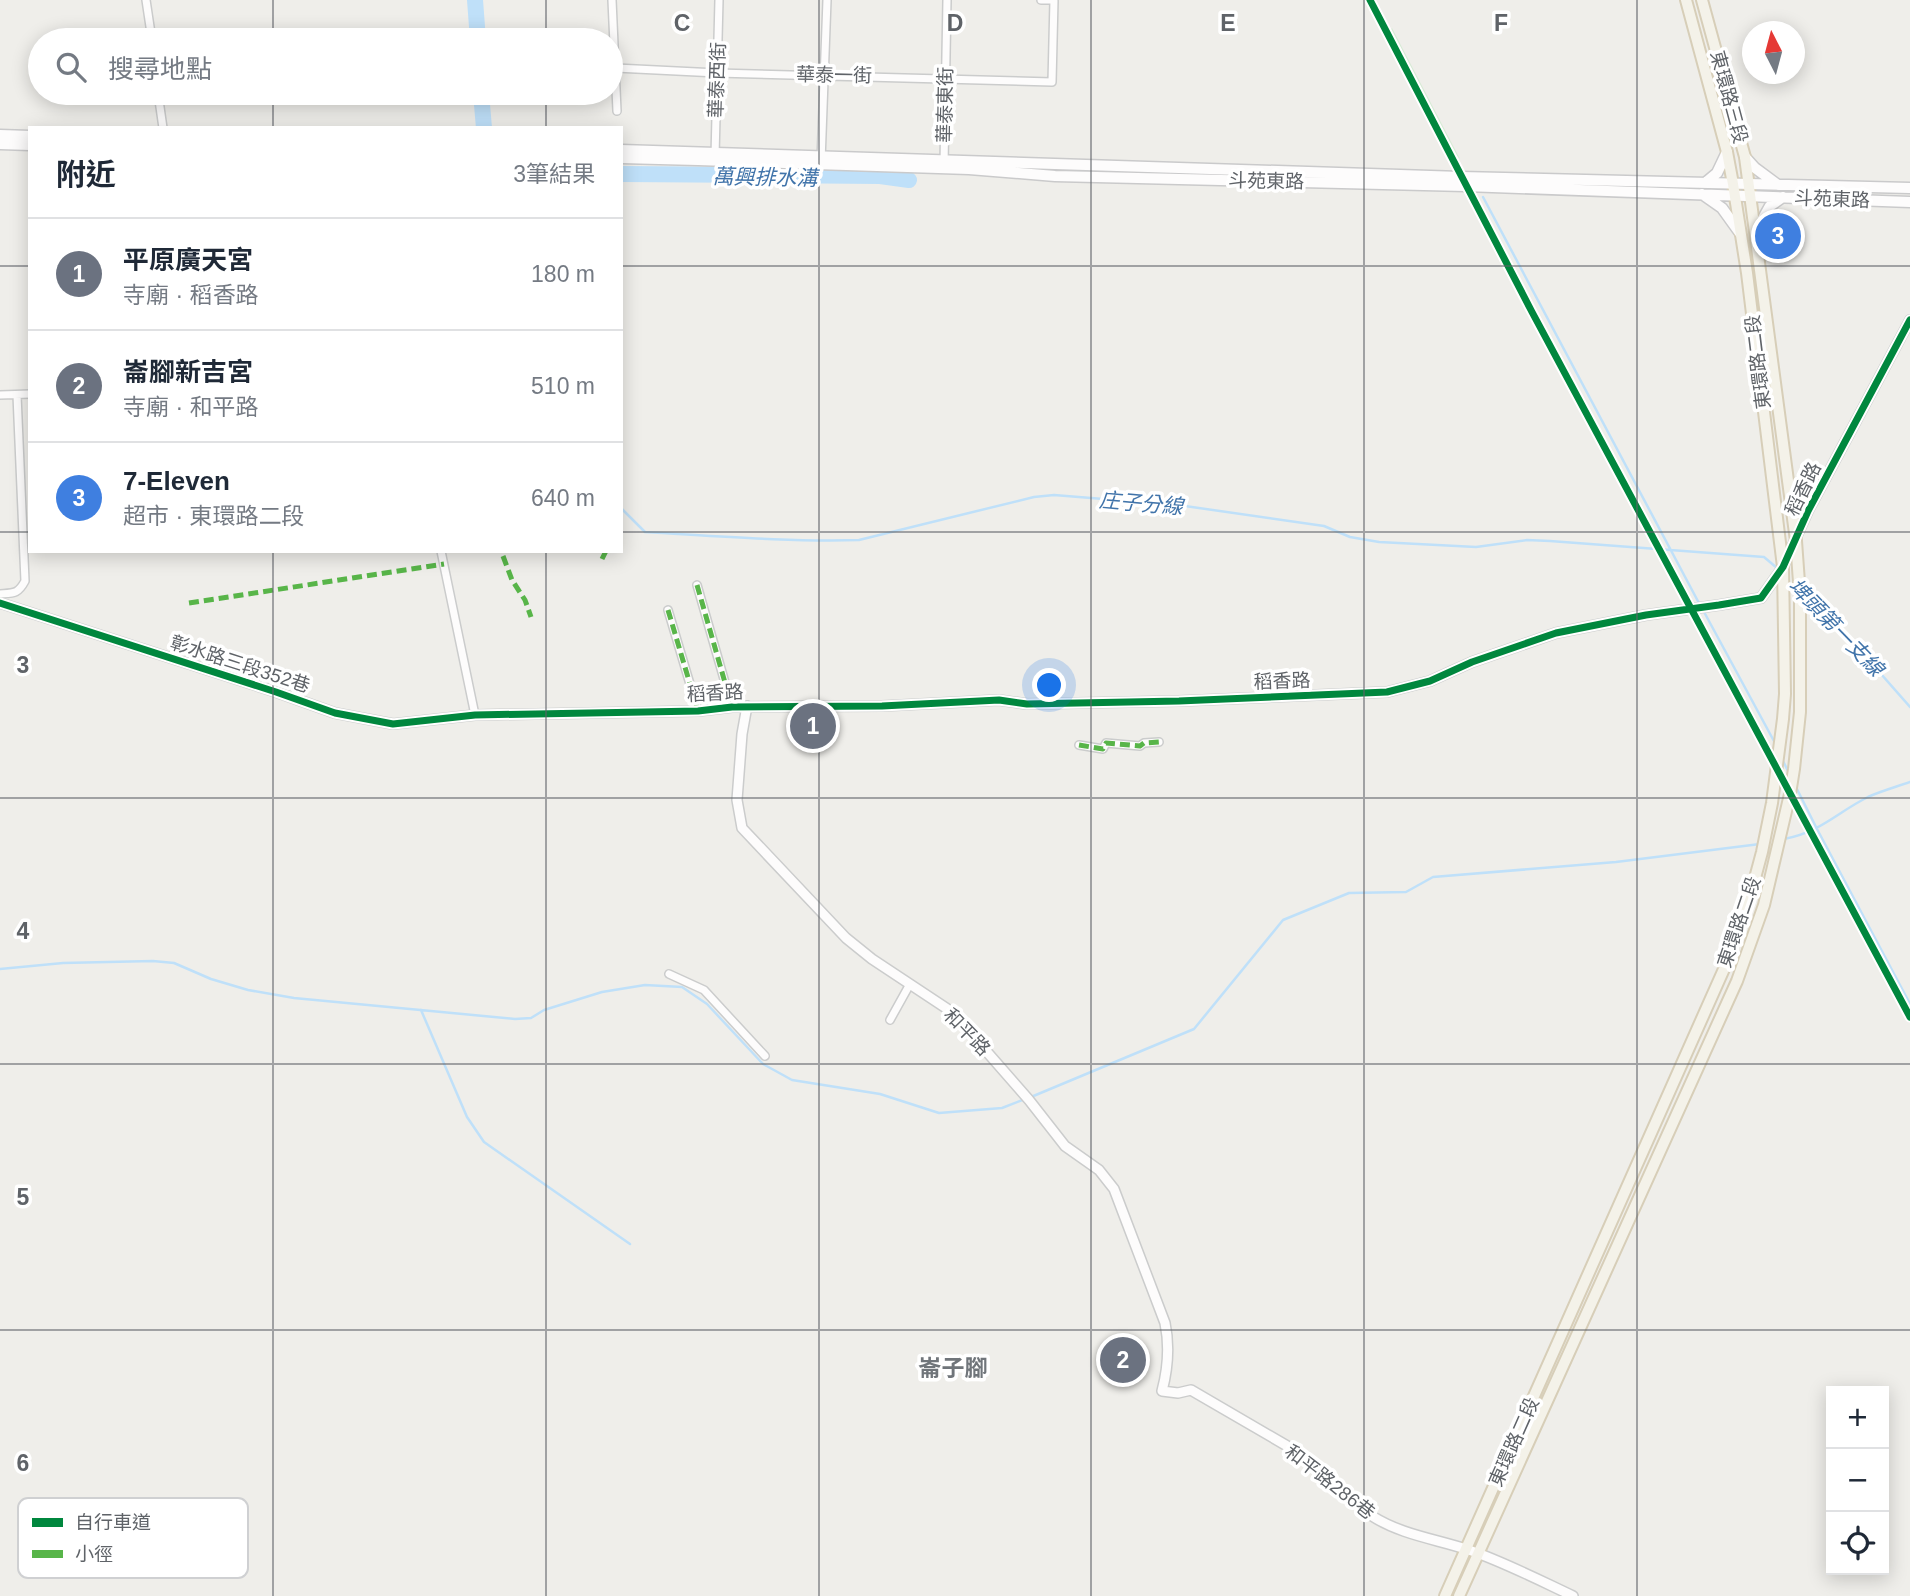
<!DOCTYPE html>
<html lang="zh-TW">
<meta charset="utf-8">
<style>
body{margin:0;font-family:Arial,"Noto Sans TC",sans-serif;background:#f2f2f3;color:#1f2937}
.controls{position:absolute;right:21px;bottom:21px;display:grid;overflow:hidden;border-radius:0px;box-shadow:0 4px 18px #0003}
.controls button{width:63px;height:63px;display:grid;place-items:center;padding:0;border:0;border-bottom:2px solid #e0e1e3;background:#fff;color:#1f2937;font:35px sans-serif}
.compass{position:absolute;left:1742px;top:21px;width:63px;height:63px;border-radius:50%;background:#fff;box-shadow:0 4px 18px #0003;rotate:354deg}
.you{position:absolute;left:1050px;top:686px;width:24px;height:24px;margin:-18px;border:5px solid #fff;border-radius:50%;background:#1a73e8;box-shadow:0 0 0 10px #1a73e833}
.badge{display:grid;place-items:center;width:46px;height:46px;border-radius:50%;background:#0b8043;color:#fff;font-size:23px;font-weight:700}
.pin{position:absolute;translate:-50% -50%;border:4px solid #fff;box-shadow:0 2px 7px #0006}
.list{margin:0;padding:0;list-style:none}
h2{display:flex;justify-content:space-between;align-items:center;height:91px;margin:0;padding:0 28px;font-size:30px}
h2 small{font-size:23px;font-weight:400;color:#747a83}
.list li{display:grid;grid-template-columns:46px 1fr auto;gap:21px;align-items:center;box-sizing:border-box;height:112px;padding:0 28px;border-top:2px solid #e0e1e3}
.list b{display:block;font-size:26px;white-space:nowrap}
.list p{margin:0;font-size:23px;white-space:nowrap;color:#747a83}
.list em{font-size:23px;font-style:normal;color:#747a83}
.icon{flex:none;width:38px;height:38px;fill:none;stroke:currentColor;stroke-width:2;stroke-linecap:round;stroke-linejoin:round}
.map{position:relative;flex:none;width:1910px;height:1596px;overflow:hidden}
.search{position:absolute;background:#fff;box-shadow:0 4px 18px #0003;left:28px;top:28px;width:595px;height:77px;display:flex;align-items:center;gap:18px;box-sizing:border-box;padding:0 24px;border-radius:38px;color:#747a83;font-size:26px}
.panel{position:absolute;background:#fff;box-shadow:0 4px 18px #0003;left:28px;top:126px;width:595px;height:427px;border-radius:0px}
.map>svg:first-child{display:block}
.green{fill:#d8ebd6}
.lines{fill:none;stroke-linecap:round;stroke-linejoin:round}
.stream{stroke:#bfe0f9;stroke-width:2.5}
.river{stroke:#bfe0f9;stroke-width:16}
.minor-casing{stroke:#cbcccc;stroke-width:10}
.tertiary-casing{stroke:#cbcccc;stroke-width:12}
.secondary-casing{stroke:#cacacb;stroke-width:13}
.primary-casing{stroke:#d7ceb8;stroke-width:14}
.minor{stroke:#fdfcfc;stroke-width:7}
.tertiary{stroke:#fdfcfc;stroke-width:9}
.secondary{stroke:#fdfcfc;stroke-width:10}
.primary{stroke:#f4f2e9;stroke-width:10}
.quiet{stroke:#58b549;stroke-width:5;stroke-dasharray:10 5;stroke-linecap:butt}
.cycleway-casing{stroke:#fff;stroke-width:11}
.cycleway{stroke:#00873e;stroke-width:7}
.grid{fill:none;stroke:#5f6368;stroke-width:2;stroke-opacity:0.55}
.labels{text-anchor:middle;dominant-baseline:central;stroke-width:7;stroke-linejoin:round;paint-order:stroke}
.street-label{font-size:19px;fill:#5f6368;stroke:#fff}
.water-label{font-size:21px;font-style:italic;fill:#4174aa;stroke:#fff}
.quarter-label{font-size:23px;font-weight:bold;fill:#70757a;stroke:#fff}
.key{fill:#fff;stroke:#cfd0d2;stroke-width:2}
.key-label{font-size:19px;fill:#5f6368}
.grid-label{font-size:23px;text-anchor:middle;font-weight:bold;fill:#5f6368;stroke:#fff;stroke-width:7;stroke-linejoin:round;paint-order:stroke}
</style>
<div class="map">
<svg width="1910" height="1596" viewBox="0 0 1910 1596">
<rect width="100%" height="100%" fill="#efeeea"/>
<!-- green -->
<path class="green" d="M1392,28L1460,159L1439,138L1385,38Z"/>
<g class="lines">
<!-- stream -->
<path class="stream" d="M1483,197L1700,605
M621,508L645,532C716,536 788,542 859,540L1034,497L1054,495L1178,505L1324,526L1350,537L1379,542L1476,547L1527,540L1550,541L1764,557L1777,568
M1804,590L1815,599L1910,707
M1703,610L1775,743
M1782,759L1788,771
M1796,787L1817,829L1910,1004
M1784,839C1821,832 1836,813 1868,797C1881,791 1896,787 1910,782
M0,969L63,963L153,961L174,963L211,979L248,990L294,998L515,1019L531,1018L544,1010L602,992L645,985L682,987L707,1004L763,1064L792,1080L880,1094L939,1113L1002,1108L1025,1099
M421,1010L467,1117L484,1142L630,1244
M1031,1097L1194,1029L1283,920L1349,893L1406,892L1433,877L1616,862L1760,844"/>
<!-- river -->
<path class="river" d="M475,0L478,40
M481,93L484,128
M621,174L880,176L909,180"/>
<!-- minor casing -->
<g class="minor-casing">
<path id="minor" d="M146,0L152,40
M612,0L617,111
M1041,0H1054
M616,68L717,73L1052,82L1054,0
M158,93L163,128
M715,156L719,0
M821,161L827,0
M944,164L947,0
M0,395L30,394
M441,551L475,715
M697,585L732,707
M0,594C14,593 18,594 25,581L17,395
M668,610L698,711
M1079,745L1103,749L1106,743L1140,746L1144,743L1159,742
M669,974L704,990L765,1056
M890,1020L910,984"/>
</g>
<!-- tertiary casing -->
<g class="tertiary-casing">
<path id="tertiary" d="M0,603L276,692L335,713L393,724L475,715L698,711L732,707L882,706L999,700L1027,704L1179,701L1387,692L1430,681L1472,662L1556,633L1646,615L1719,605L1761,598L1783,567L1808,511L1910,320
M747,706L742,734L737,800L742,828L846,938L872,959L952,1012L1029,1100L1065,1146L1099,1170L1114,1189L1165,1323C1170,1347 1168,1368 1162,1391L1178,1393L1191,1390L1301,1454L1372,1516C1402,1535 1436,1539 1469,1550C1504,1562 1539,1580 1573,1596"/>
</g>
<!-- secondary casing -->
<g class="secondary-casing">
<path id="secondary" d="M0,135L30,136
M0,144L30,145
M621,150L1461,177L1910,188
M1745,157L1755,168L1778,185
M621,158L698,160L969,169L1055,176L1465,186L1910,202
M1705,183L1717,173L1727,152
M1702,194L1722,208L1740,233
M1756,231L1770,206L1783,197"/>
</g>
<!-- primary casing -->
<g class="primary-casing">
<path id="primary" d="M1445,1596L1724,969L1751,893L1762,852L1772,803L1783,719L1785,694L1783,567L1747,273L1733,184L1727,152L1686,0
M1459,1596L1737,981L1764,905L1790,794L1794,769L1800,712V596L1796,541L1745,157L1702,0"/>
</g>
<!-- minor -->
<use href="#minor" class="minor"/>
<!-- tertiary -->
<use href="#tertiary" class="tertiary"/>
<!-- secondary -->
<use href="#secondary" class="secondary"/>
<!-- primary -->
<use href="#primary" class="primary"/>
<!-- quiet -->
<path class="quiet" d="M503,556L512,580L525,600L531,617
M602,559L606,551
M697,585L732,707
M189,603L444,564
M668,610L698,711
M1079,745L1103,749L1106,743L1140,746L1144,743L1159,742"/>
<!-- cycleway casing -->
<g class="cycleway-casing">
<path id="cycleway" d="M1370,0L1532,312L1910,1017
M0,603L276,692L335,713L393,724L475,715L698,711L732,707L882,706L999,700L1027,704L1179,701L1387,692L1430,681L1472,662L1556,633L1646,615L1719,605L1761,598L1783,567L1808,511L1910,320"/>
</g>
<!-- cycleway -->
<use href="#cycleway" class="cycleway"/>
</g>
<!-- grid -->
<path class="grid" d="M273,0V40M546,0V40M819,0V1596M1091,0V1596M1364,0V1596M1637,0V1596M273,93V128M546,93V128M0,266H30M621,266H1910M0,532H30M621,532H1910M273,551V1596M546,551V1596M0,798H1910M0,1064H1910M0,1330H1910"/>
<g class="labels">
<!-- street labels -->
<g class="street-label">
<text transform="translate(834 75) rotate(1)">華泰一街</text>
<text transform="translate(717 80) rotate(-88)">華泰西街</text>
<text transform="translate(1729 97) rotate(75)">東環路三段</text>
<text transform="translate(945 105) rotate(-89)">華泰東街</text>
<text transform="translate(1266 181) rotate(1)">斗苑東路</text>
<text transform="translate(1832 199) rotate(2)">斗苑東路</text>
<text transform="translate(1758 362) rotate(-97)">東環路二段</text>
<text transform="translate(1803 489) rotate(-64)">稻香路</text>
<text transform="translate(240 664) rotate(18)">彰水路三段352巷</text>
<text transform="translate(1282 681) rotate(-2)">稻香路</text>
<text transform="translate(715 693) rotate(-3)">稻香路</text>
<text transform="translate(1739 922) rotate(-71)">東環路二段</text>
<text transform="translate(967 1032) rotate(46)">和平路</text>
<text transform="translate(1514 1442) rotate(-66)">東環路二段</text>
<text transform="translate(1330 1482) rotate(38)">和平路286巷</text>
</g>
<!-- water labels -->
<g class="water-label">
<text transform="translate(765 177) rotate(1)">萬興排水溝</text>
<text transform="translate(1141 503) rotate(5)">庄子分線</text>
<text transform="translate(1836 627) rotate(46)">埤頭第一支線</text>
</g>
<!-- quarter labels -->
<g class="quarter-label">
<text x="953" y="1368">崙子腳</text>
</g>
</g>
<!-- legend -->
<rect x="18" y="1498" width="230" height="80" rx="10" class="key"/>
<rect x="32" y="1518" width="31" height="9" fill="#00873e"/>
<rect x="32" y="1550" width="31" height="8" fill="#58b549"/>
<g class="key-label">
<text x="75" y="1529">自行車道</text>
<text x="75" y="1561">小徑</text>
</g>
<g class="grid-label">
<text x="682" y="31">C</text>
<text x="955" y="31">D</text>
<text x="1228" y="31">E</text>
<text x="1501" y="31">F</text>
<text x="23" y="673">3</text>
<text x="23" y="939">4</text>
<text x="23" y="1205">5</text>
<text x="23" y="1471">6</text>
</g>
</svg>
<div class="controls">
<button>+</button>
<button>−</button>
<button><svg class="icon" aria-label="locate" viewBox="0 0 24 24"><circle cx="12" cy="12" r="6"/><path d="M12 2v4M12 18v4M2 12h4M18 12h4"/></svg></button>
</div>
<svg class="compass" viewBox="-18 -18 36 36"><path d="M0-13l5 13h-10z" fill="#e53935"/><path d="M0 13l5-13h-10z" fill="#747a83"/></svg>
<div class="you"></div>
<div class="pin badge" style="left:813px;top:726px;background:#6b7280">1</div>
<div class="pin badge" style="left:1123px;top:1360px;background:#6b7280">2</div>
<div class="pin badge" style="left:1778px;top:236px;background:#3f7fe0">3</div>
<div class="search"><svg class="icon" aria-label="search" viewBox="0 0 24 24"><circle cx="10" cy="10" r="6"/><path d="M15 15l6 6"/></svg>搜尋地點</div>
<section class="panel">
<h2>附近<small>3筆結果</small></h2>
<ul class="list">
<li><span class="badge" style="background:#6b7280">1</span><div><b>平原廣天宮</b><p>寺廟 · 稻香路</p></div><em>180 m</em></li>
<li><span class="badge" style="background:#6b7280">2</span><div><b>崙腳新吉宮</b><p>寺廟 · 和平路</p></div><em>510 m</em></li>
<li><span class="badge" style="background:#3f7fe0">3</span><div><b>7-Eleven</b><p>超市 · 東環路二段</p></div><em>640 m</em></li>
</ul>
</section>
</div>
